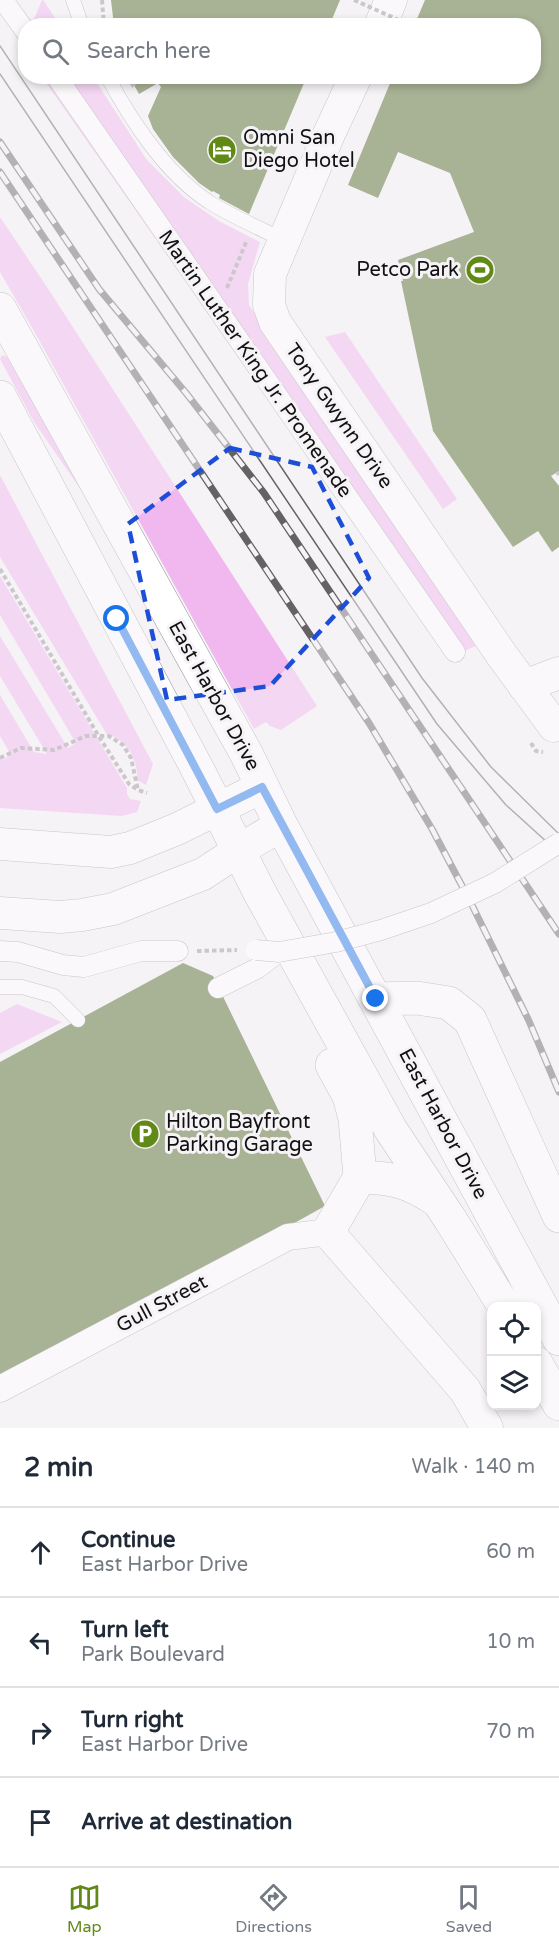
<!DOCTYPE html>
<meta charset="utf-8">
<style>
body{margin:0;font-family:"Varela Round",sans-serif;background:#f6f6f7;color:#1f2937}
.controls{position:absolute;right:18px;bottom:18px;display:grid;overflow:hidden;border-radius:12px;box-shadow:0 3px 9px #0003}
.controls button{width:54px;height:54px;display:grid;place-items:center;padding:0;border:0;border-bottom:2px solid #e0e1e3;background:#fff;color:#1f2937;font:30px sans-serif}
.stop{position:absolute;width:18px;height:18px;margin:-14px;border:4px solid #1a73e8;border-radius:50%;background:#fff}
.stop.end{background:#1a73e8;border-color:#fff;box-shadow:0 2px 6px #0008}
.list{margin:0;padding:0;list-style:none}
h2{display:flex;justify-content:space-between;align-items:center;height:78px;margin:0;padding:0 24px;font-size:26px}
h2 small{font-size:20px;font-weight:400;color:#747a83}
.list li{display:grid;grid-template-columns:39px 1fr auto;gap:18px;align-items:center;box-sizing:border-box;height:90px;padding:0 24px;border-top:2px solid #e0e1e3}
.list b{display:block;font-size:22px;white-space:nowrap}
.list p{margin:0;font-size:20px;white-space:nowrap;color:#747a83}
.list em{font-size:20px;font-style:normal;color:#747a83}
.icon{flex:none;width:33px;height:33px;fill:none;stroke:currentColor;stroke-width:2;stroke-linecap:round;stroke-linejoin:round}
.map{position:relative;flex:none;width:559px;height:1428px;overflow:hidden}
.search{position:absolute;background:#fff;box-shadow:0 3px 9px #0003;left:18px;right:18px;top:18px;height:66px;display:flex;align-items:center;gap:15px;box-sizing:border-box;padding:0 21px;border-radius:24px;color:#747a83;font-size:22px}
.sheet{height:438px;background:#fff}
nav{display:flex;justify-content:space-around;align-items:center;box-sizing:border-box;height:84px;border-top:2px solid #e0e1e3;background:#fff;font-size:16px;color:#747a83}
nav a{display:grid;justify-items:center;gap:3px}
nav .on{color:#608916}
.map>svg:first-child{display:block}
.green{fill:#f1b7ef}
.building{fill:#496420}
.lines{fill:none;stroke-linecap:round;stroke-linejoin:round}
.service-casing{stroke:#939193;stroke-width:15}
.pedestrian-casing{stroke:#939193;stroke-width:21}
.minor-casing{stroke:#939193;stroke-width:27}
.tertiary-casing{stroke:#939193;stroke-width:33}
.primary-casing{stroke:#939193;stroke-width:34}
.path{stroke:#989598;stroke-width:4;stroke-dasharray:4.5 3;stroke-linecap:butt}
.service{stroke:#fff;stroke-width:14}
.pedestrian{stroke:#fff;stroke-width:20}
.minor{stroke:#fff;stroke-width:26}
.tertiary{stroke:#fff;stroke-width:32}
.primary{stroke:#fff;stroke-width:33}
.tram{stroke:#646264;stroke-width:1.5}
.rail-casing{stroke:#646264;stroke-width:7}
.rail{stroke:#f6f3f6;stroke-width:4.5;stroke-dasharray:14;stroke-linecap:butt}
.pedestrian-bridge-casing{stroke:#939193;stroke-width:21;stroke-linecap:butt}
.path-bridge{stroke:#989598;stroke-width:4;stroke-dasharray:4.5 3;stroke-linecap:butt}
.pedestrian-bridge{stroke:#fff;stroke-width:20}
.route{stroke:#1a73e8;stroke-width:8}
.marked{fill:none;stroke:#1d4ed8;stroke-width:4.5;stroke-dasharray:12 8;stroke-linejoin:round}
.labels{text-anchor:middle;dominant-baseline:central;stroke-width:6;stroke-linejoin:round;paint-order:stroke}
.poi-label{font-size:20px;fill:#121112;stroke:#f6f3f6;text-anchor:start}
.street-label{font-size:20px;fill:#121112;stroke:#f6f3f6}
</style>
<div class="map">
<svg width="559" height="1428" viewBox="0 0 559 1428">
<rect width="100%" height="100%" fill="#f6f3f6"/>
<!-- green -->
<path class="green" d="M42,0H43L60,25L31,26Z
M42,77H93L147,160L184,197L219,221L260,242L248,284L249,305L480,644L450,658Z
M0,217L47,287L317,706L281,730L270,726L266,722L254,729L34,331L0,272Z
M345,332L457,499L443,509L325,337Z
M2,355L7,357L79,483V487L34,422L0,359Z
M0,475L153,764L146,785L137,780C138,757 127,741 106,733L0,557Z
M0,576L127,788V794L130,799L141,801L137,812L122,816L0,808V757L2,760L11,755L0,736V695L34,752L47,754L0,676V636L68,748L76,743L0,615Z
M17,1004L62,1022L0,1054V1013Z"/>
<!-- building -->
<path class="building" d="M111,0H340L330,24L326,22L325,26H114Z
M425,0H559V471L551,476L559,486V547L552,552L538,531L513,547L433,431L401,281H403L398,260L474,232L450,173L398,152L378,198L348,185L393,76H534V26H414Z
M129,76H307L249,214L219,198L220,195L213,191L212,192L199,183L173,157L153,129L148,116L161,87L158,83L139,94Z
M183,963L213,976L325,1206L4,1385L0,1378V1062Z"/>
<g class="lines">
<!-- service casing -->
<g class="service-casing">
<path id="service" d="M73,0L82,26
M107,76C132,122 165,173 209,202C233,217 259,228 284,240
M0,987H22L54,996L78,1020"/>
</g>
<!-- pedestrian casing -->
<g class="pedestrian-casing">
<path id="pedestrian" d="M3,0L26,32
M56,76L455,652
M0,951L18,952L63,965L84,967L141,951H178
M218,988L258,968L279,952"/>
</g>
<!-- minor casing -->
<g class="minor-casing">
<path id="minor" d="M0,1389L288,1237L328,1232"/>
</g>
<!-- tertiary casing -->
<g class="tertiary-casing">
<path id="tertiary" d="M380,26L391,0
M356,76L329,134L270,274L269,305L275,322L501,654L554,726L559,724
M524,686L559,673
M0,844L111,852L130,848L177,829L262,787
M0,913L60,917L82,915L113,909L203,874L238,851L281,825
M328,1232L465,1390L487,1428"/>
</g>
<!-- primary casing -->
<g class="primary-casing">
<path id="primary" d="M0,309L247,755L281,825L559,1339
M0,397L200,774L260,893L391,1130L450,1219L504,1306
M376,999L417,998L449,1003L470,1020L559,1216
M360,1177C393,1178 407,1181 435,1199
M328,1232L360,1177L355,1118L349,1096L332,1065
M536,1363L559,1404"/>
</g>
<!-- path -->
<path class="path" d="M102,0L104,26
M131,86L144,78
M227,288L247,240
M557,472L559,475
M0,569L98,735L129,784L138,790
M531,743L536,751L543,752
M0,758L21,748L54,750L86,736H109L123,745L131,758L138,790L147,793
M197,951L237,950"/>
<!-- service -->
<use href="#service" class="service"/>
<!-- pedestrian -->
<use href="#pedestrian" class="pedestrian"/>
<!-- minor -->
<use href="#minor" class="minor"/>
<!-- tertiary -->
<use href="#tertiary" class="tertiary"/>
<!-- primary -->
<use href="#primary" class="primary"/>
<!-- tram -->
<path class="tram" d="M0,46L422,678L491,767L559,834
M0,74L437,724L506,805L559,853"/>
<!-- rail casing -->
<g class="rail-casing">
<path id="rail" d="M0,142L99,289L186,393L264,493L559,934
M0,172L369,723L432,829L470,901L529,1021L559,1092"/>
</g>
<!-- rail -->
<use href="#rail" class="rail"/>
<!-- pedestrian-bridge casing -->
<g class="pedestrian-bridge-casing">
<path id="pedestrian-bridge" d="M256,950L279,952L336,942L381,930L431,913L495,883L559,843"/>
</g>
<!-- path-bridge -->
<path class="path-bridge" d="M354,0L412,26"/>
<!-- pedestrian-bridge -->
<use href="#pedestrian-bridge" class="pedestrian-bridge"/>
</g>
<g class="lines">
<!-- route -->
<path class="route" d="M117,619L217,809L262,787L376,999"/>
</g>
<!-- marked area -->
<path d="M0 0H559V1428H0ZM230,448L312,467L369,578L270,686L167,700L128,524Z" fill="#f6f3f6" fill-opacity=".55" fill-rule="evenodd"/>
<path class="marked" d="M230,448L312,467L369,578L270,686L167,700L128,524Z"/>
<!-- icons -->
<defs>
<g id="hotel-disc" transform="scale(1.5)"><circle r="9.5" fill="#608916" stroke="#f6f3f6"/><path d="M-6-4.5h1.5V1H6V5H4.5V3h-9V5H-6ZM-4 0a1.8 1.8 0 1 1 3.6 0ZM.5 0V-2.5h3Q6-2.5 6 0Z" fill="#fff"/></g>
<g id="stadium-disc" transform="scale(1.5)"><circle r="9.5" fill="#608916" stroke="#f6f3f6"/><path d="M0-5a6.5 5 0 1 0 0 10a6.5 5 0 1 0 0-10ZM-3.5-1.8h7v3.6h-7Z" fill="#fff"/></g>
<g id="parking-disc" transform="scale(1.5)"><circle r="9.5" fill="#608916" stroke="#f6f3f6"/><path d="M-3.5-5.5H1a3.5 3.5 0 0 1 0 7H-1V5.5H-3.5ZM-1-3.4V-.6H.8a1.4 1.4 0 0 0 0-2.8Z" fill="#fff"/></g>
</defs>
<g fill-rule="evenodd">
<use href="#hotel-disc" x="222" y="150"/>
<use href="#stadium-disc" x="480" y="270"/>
<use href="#parking-disc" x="145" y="1134"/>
</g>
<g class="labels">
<!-- poi labels -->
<g class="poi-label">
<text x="243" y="138">Omni San<tspan x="243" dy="23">Diego Hotel</tspan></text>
<text x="459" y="270" text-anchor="end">Petco Park</text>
<text x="166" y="1122">Hilton Bayfront<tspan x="166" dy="23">Parking Garage</tspan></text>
</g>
<!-- street labels -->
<g class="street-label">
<text transform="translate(255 364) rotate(55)">Martin Luther King Jr. Promenade</text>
<text transform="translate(339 416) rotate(55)">Tony Gwynn Drive</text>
<text transform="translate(214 696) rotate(61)">East Harbor Drive</text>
<text transform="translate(443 1124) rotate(62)">East Harbor Drive</text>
<text transform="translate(162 1304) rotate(-28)">Gull Street</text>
</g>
</g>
</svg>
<div class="controls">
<button><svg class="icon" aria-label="locate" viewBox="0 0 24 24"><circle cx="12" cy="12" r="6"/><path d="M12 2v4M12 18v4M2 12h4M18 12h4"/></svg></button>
<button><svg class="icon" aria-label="layers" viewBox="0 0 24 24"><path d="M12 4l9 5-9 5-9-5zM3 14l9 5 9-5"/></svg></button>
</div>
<div class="stop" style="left:117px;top:619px"></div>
<div class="stop end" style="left:376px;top:999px"></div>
<div class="search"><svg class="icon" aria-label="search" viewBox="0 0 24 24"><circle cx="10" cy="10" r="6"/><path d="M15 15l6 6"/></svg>Search here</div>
</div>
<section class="sheet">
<h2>2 min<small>Walk · 140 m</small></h2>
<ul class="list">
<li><svg class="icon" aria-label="ahead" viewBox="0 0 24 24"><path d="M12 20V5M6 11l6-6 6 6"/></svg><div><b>Continue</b><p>East Harbor Drive</p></div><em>60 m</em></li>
<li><svg class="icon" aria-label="left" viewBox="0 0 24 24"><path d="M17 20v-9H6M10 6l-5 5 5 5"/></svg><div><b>Turn left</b><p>Park Boulevard</p></div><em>10 m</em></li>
<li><svg class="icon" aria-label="right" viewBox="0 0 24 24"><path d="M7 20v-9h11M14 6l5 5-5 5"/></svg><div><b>Turn right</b><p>East Harbor Drive</p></div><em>70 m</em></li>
<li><svg class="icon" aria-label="arrive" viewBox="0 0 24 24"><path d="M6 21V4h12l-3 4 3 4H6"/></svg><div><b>Arrive at destination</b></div></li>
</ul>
</section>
<nav>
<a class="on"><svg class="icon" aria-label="map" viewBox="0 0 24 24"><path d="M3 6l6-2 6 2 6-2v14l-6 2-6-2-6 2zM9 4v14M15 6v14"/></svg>Map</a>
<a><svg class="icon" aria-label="directions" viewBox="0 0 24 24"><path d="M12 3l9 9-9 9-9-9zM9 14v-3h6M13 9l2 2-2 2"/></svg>Directions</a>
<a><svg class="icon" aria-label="saved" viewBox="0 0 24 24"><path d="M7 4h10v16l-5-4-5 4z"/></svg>Saved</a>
</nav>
